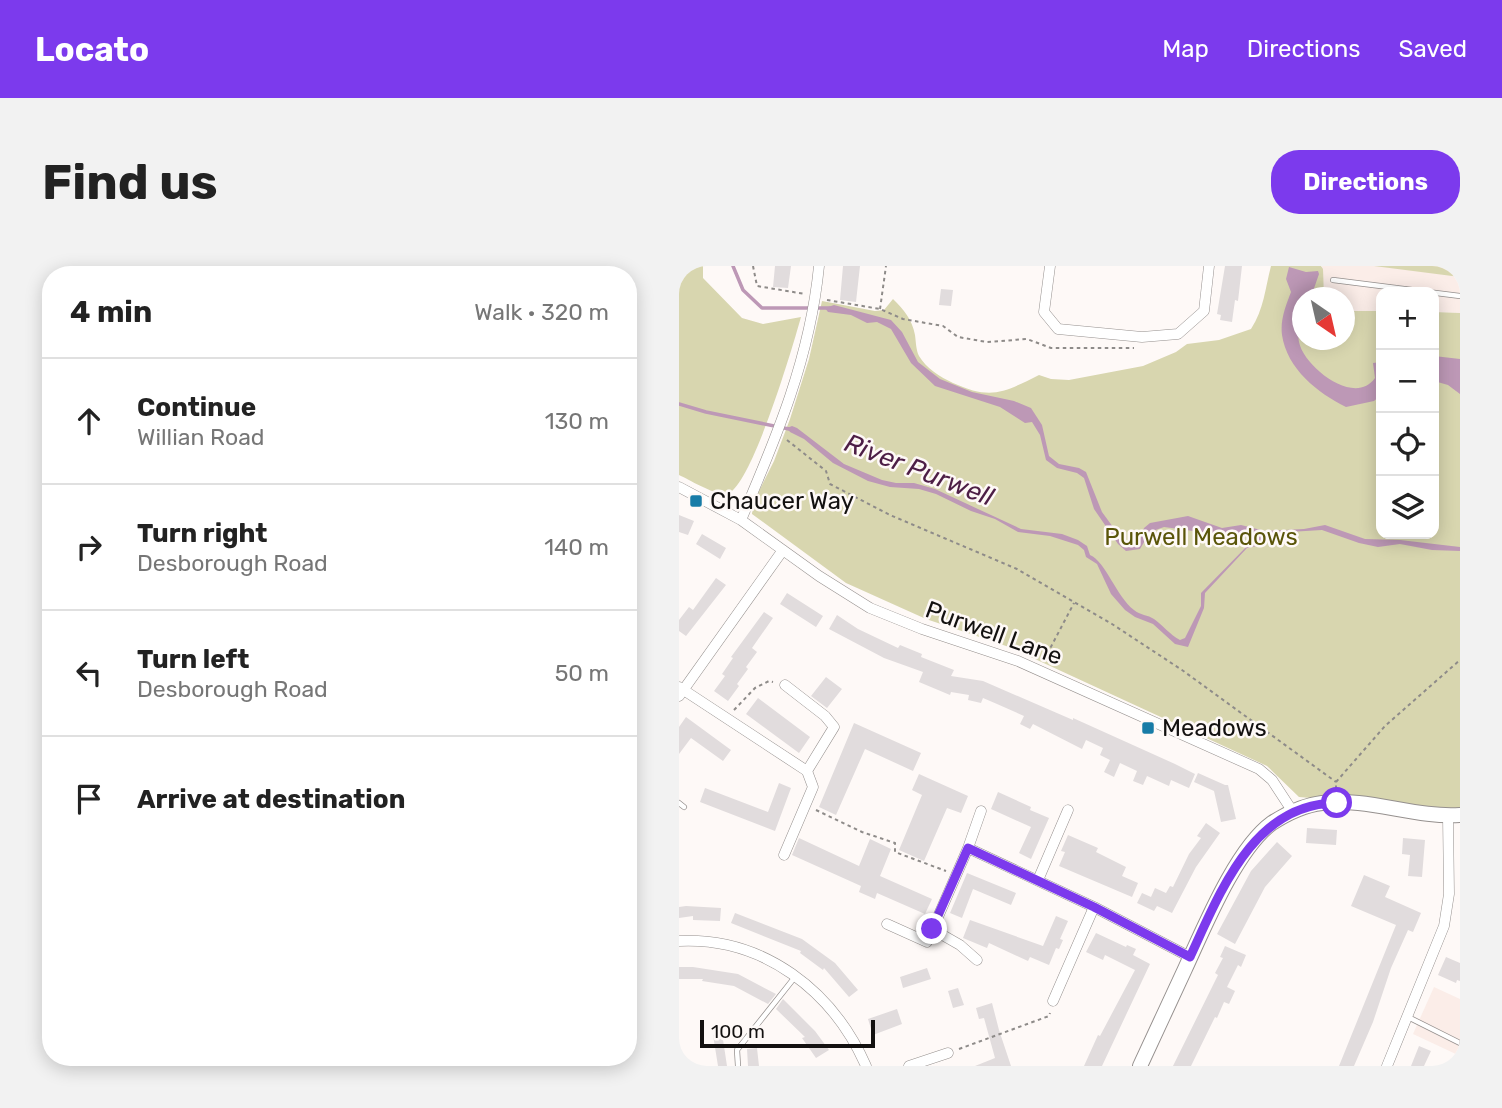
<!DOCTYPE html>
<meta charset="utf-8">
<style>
body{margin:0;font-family:Rubik,sans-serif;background:#f2f2f2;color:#222}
.controls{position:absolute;right:21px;top:21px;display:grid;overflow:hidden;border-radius:14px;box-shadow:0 4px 18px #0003}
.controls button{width:63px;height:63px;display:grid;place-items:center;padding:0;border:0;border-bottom:2px solid #e0e0e0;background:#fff;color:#222;font:35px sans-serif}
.compass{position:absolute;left:613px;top:21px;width:63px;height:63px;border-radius:50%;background:#fff;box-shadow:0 4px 18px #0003;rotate:146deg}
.scale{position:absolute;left:21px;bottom:18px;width:175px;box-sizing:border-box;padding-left:7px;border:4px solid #131110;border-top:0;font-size:19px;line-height:24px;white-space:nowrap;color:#131110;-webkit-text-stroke:5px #fef9f7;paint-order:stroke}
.stop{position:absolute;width:21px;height:21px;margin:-16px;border:5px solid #7c3aed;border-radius:50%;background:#fff}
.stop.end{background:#7c3aed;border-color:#fff;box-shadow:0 2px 7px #0008}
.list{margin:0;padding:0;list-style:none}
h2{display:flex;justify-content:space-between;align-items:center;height:91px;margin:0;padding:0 28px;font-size:30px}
h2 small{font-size:23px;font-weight:400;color:#767676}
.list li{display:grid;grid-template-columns:46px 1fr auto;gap:21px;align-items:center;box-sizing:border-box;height:126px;padding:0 28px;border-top:2px solid #e0e0e0}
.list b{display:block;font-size:26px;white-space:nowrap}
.list p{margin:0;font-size:23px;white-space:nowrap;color:#767676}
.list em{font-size:23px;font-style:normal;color:#767676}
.icon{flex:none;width:38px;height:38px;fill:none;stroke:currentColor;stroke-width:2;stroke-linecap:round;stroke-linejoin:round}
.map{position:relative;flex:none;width:781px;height:800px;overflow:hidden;border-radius:28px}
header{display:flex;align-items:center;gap:42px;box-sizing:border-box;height:98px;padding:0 35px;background:#7c3aed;color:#fff}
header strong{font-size:33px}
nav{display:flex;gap:38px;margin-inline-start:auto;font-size:24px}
.intro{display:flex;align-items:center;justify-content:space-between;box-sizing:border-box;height:168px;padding:0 42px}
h1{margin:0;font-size:49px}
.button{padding:18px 32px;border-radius:28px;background:#7c3aed;color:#fff;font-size:24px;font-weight:700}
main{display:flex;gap:42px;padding:0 42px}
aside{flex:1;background:#fff;border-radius:28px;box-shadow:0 4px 18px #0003}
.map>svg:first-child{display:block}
.built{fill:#fbede8}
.green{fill:#d8d6af}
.water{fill:#bd98b6}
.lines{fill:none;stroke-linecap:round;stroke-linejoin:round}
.stream{stroke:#bd98b6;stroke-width:3.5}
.building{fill:#e1dcdd}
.lane-casing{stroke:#95908e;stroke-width:6}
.street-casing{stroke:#95908e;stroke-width:11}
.secondary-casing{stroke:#95908e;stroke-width:16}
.path{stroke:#8e8b89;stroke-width:2;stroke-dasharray:3.5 3.5;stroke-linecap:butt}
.lane{stroke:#fff;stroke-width:4.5}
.street{stroke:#fff;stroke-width:10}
.secondary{stroke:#fff;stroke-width:14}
.route{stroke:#7c3aed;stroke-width:9}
.poi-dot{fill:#187ca7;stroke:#fef9f7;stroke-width:2.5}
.labels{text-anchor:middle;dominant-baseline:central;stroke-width:5;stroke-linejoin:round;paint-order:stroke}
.poi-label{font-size:24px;fill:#131110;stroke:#fef9f7;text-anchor:start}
.park-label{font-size:24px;fill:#5a5509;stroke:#fef9f7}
.street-label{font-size:24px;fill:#131110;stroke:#fef9f7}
.water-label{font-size:26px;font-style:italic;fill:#4d1e46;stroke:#fef9f7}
</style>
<header>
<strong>Locato</strong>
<nav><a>Map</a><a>Directions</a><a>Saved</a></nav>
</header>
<div class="intro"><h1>Find us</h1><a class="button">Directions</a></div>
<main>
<aside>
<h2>4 min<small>Walk · 320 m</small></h2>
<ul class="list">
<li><svg class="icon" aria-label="ahead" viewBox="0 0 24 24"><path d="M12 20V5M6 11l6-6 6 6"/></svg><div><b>Continue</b><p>Willian Road</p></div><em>130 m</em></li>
<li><svg class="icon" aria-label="right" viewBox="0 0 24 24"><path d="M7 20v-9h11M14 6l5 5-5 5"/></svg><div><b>Turn right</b><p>Desborough Road</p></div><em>140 m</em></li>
<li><svg class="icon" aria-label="left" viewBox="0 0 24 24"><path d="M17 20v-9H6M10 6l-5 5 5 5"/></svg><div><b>Turn left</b><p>Desborough Road</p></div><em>50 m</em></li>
<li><svg class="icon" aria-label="arrive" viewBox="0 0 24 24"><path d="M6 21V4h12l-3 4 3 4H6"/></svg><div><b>Arrive at destination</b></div></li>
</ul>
</aside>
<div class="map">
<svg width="781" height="800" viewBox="0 0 781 800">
<rect width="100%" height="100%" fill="#fef9f7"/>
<!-- built -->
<path class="built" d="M643,0H781V47L755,46V26H702V45H666V32L645,31Z
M755,721L781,733V790L734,768Z"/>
<!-- green -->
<path class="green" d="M0,0H24V12L63,52L84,58L122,51C114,80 74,215 50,227C40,232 11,214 0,209Z
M592,0H642L644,3L645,31L624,32V74H666V45H702V268H755V46L781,47V542L762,543L620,531L588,500L330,381L247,353L167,317L73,248L74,237L95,195L111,153L130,93L143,35L196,45L205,44L214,33C225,44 233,53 236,69C237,76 237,84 240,90C247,102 261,111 274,117C312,134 324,127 360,109L372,113L390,114L464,100L497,86L508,78L540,74L572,63C585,43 586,23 592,0Z
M695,0H781V11Z"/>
<!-- water -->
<path class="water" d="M610,1L627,6L639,5L640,8L632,31L624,32C624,39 625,47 624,54C622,62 618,67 620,76C625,101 676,141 696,112L694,97L702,96V129L695,135L667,141C639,127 608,103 603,69C601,54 607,39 612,26L607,13Z
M155,39L212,54L223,66L239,96L261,113L293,126L335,135L352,142L363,159L370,190L380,198L400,202L407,206L423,246L442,272L451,279L460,276L465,262L471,257L509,250L543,262L562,259L586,265L625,263L646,259L686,273L721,274L781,281V285L753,284L721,278L699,281L680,277L643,264L610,266L592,271L583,279L568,282L526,327L525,342L509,381L496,378L474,358L456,351L446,344L432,328L418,298L407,291L405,284L399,279L371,270L339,266L316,253L292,245L257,228L240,223L211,221L189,215L154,197L125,173L111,166L108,162L113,160L118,162L165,198L203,214L217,217H235L256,223L342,263L383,268L399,274L408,280L411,289C427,296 437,330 455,344C461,349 469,349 475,353C485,360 490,368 501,374L506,372L522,340V327L573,275L574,270H551L485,261L471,266L461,283L447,285L439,278L415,243L405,212L398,207L378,202L367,194L361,169L353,156L346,157L321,141L256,120L232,97L212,63L198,56L188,57L172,49L149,46L146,42Z
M755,90L781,93V128L769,119L755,115Z"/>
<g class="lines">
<!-- stream -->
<path class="stream" d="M54,0L64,24L83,42H151
M0,138L27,146L110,163"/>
</g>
<!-- building -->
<path class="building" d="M96,0H112L109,22L94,21Z
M164,0H181L177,36L161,34Z
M546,0H563L559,35L556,34L553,56L541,54L542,49L538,48Z
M262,23L274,24L272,40L260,39Z
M0,249L15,255L9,269L0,266Z
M23,268L47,282L41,293L17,278Z
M37,312L47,319L7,370L0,365V354L10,341L14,344Z
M108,327L144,350L137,361L101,338Z
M85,346L94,352L73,382L78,386L67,401L69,403L58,418L60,420L49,435L35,425L46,410L43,408L54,392L52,391Z
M158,349L179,363L219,382L221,379L243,388L242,391L275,404L272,410L304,415L394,454V452L496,498L516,508L510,522L492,514L490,520L468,510L464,519L454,515L458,505L441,497L435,511L425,506L431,494L421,489L424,482L407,474L403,483L354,458L351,463L341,458L345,450L318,438L304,432L302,437L289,434L290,429L272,426L271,429L240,416L244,406L205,392L150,363Z
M147,411L163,423L148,442L132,430Z
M79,432L131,471L120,487L67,448Z
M7,451L52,484L44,495L12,472L0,488V461Z
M175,457L242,487L234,505L186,483L157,549L140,541Z
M519,507L546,519H549L557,553L542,556L535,525L515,516Z
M240,508L289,530L282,547L268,542L245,595L220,584L243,529L233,524Z
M100,517L112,522L96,565L21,536L26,522L89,546Z
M319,526L352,541L351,544L370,552L352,593L340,587L352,561L312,543Z
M527,557L541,567L517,601L493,647L478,640L475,645L458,637L463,627L472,631L476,622L487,627L491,620L494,621L510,588L522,572L518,570Z
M628,562L658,564L657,579L627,577Z
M389,569L419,582L417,586L447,601L443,610L459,617L453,631L380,600L386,586L382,585Z
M120,572L180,600L191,573L212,583L201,610L253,633L246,648L198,627L196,633L180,626L182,620L113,589Z
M724,572L746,574L743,611L729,610L731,589L723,588Z
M598,576L613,590L586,621L556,678L538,668L572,605Z
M288,607L337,627L332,639L294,623L283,652L271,647Z
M685,609L711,620L706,631L742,647L734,666L729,664L712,702L694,756L675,800H660L717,659L672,640Z
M7,640L42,642L41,655L14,654V650L0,652V641Z
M56,647L123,673L156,697L179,724L170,731L145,702L144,704L121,687L122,685L52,657Z
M377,650L389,655L381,673L384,674L380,683L377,682L370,699L351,691L349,695L310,677L308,682L284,672L291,654L364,680Z
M417,667L447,681L448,679L457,683L454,689L471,698L423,800H405L419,769L421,770L456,704L426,689L424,694L407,686Z
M546,680L567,689L562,701L559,699L548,721L556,725L550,738L545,736L538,752L536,751L512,800H494L539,709L536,707L544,692L541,691Z
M767,691L781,697V715L778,714L777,717L759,709Z
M0,701H14L59,708L97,728L89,738L55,720L23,715L24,713H0Z
M248,702L252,713L224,722L221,711Z
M279,722L285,739L274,742L269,725Z
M104,733L136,765L150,784L137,792L123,772L126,771L97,743Z
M313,737L320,764L332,800H296L316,792L305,752L300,753L297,742Z
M218,743L223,758L194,769L189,753Z
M43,767L48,800H39L34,769Z
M740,780L752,785L745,800H732Z
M78,782L80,800H69L68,783Z"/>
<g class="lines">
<!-- lane casing -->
<g class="lane-casing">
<path id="lane" d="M654,14L781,30
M0,537L5,541
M729,751L781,777
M59,800L58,784L116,711"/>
</g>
<!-- street casing -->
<g class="street-casing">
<path id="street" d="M371,0L365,46L379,63L463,71L499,68L525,45L530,0
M0,221L62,254L140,310L191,342L243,363L339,395L580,503L593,514L614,546
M62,254C98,170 131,92 140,0
M106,419L146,450L155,461L128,505
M0,421L128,505L134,521L105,589
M0,430L104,284
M289,582L302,545
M359,614L389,544
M208,658L248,676L289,582L415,641L511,691
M253,663L281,679L298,694
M0,675C85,671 154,725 187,800
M374,735L415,641
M230,800L269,787
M708,800L765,660L770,628L769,550"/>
</g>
<!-- secondary casing -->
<g class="secondary-casing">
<path id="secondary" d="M461,800C476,768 491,735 506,703C525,662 557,583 593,557C607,548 626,539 643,537C689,531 735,552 781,549"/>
</g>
<!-- path -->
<path class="path" d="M74,0L78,20L126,28
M148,34L201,43L224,53L264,60L279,71L308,76L348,73L372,82H455
M201,43L207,0
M108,174L147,205L151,218L211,249L338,303L433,358L503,404L657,516
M365,394L395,337
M55,444L76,422L90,415L94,416
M657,523V516L706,460L781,394
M137,544L183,566L216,577V586L267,605
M280,783L370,750L371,747"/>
<!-- lane -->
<use href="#lane" class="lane"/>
<!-- street -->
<use href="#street" class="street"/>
<!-- secondary -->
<use href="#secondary" class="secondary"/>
</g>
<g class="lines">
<!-- route -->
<path class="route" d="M253,663L289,582L415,641L511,691C541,627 574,537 658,537"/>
</g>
<!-- markers -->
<g class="poi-dot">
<rect x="10" y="228" width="14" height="14" rx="3.5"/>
<rect x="462" y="455" width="14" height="14" rx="3.5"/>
</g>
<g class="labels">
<!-- poi labels -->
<g class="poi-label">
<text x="31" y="235">Chaucer Way</text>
<text x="483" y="462">Meadows</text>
</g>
<!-- park labels -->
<g class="park-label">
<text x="522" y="271">Purwell Meadows</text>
</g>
<!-- street labels -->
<g class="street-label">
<text transform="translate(315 367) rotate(20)">Purwell Lane</text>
</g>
<!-- water labels -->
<g class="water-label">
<text transform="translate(240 204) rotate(21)">River Purwell</text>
</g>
</g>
</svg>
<div class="controls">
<button>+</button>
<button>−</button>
<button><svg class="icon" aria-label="locate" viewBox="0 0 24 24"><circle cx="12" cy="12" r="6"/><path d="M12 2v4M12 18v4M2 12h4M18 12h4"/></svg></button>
<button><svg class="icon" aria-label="layers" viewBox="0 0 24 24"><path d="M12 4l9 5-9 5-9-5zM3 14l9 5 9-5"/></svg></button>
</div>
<svg class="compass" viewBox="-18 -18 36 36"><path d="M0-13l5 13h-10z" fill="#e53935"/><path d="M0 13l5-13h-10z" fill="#767676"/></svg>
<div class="scale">100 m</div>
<div class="stop" style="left:658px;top:537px"></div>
<div class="stop end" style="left:253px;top:663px"></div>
</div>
</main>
